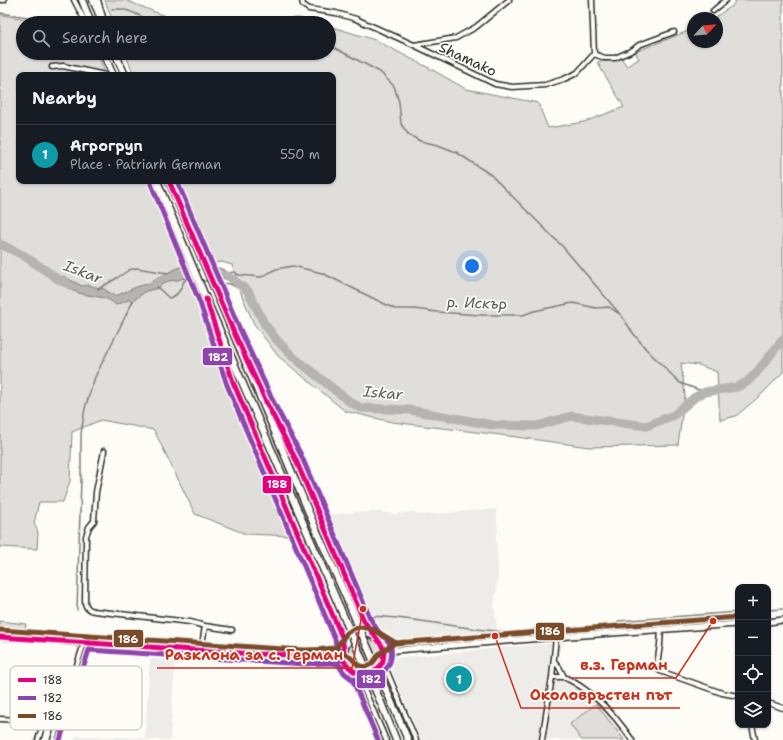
<!DOCTYPE html>
<meta charset="utf-8">
<style>
body{margin:0;font-family:"Shantell Sans",sans-serif;background:#20242c;color:#f1f3f6}
.controls{position:absolute;right:12px;bottom:12px;display:grid;overflow:hidden;border-radius:8px;box-shadow:0 1px 3px #0004}
.controls button{width:36px;height:36px;display:grid;place-items:center;padding:0;border:0;border-bottom:1px solid #363941;background:#171b24;color:#f1f3f6;font:20px sans-serif}
.compass{position:absolute;left:687px;top:12px;width:36px;height:36px;border-radius:50%;background:#171b24;box-shadow:0 1px 3px #0004;rotate:64deg}
.you{position:absolute;left:472px;top:266px;width:14px;height:14px;margin:-10px;border:3px solid #fff;border-radius:50%;background:#1a73e8;box-shadow:0 0 0 6px #1a73e833}
.badge{display:grid;place-items:center;width:26px;height:26px;border-radius:50%;background:#c8321e;color:#fff;font-size:13px;font-weight:700}
.pin{position:absolute;translate:-50% -50%;border:2px solid #fff;box-shadow:0 1px 4px #0006}
.list{margin:0;padding:0;list-style:none}
h2{display:flex;justify-content:space-between;align-items:center;height:52px;margin:0;padding:0 16px;font-size:17px}
h2 small{font-size:13px;font-weight:400;color:#9ea1a6}
.list li{display:grid;grid-template-columns:26px 1fr auto;gap:12px;align-items:center;box-sizing:border-box;height:60px;padding:0 16px;border-top:1px solid #363941}
.list b{display:block;font-size:15px;white-space:nowrap}
.list p{margin:0;font-size:13px;white-space:nowrap;color:#9ea1a6}
.list em{font-size:13px;font-style:normal;color:#9ea1a6}
.icon{flex:none;width:22px;height:22px;fill:none;stroke:currentColor;stroke-width:2;stroke-linecap:round;stroke-linejoin:round}
.map{position:relative;flex:none;width:783px;height:740px;overflow:hidden}
.search{position:absolute;background:#171b24;box-shadow:0 1px 3px #0004;left:16px;top:16px;width:320px;height:44px;display:flex;align-items:center;gap:10px;box-sizing:border-box;padding:0 14px;border-radius:22px;color:#9ea1a6;font-size:15px}
.panel{position:absolute;background:#171b24;box-shadow:0 1px 3px #0004;left:16px;top:72px;width:320px;height:112px;border-radius:8px}
.map>svg:first-child{display:block}
.built{fill:#edece8}
.green{fill:#dfdeda;stroke:#858482}
.water{fill:#b5b4b1;stroke:#7e7d7b}
.pier{fill:#fdfcf7}
.lines{fill:none;stroke-linecap:round;stroke-linejoin:round}
.stream{stroke:#7e7d7b;stroke-width:1.5}
.river{stroke:#b5b4b1;stroke-width:9}
.minor-casing{stroke:#2b2b2b;stroke-width:7}
.tertiary-casing{stroke:#2b2b2b;stroke-width:8}
.trunk-casing{stroke:#2b2b2b;stroke-width:9}
.minor{stroke:#fdfcf7;stroke-width:4}
.tertiary{stroke:#fdfcf7;stroke-width:5}
.trunk{stroke:#fdfcf7;stroke-width:6}
.trunk-bridge-casing{stroke:#2b2b2b;stroke-width:9;stroke-linecap:butt}
.trunk-bridge{stroke:#fdfcf7;stroke-width:6}
.bus-1-casing{stroke:#fdfcf7;stroke-width:8}
.bus-2-casing{stroke:#fdfcf7;stroke-width:8}
.bus-3-casing{stroke:#fdfcf7;stroke-width:8}
.bus-1{stroke:#e5007d;stroke-width:5}
.bus-2{stroke:#8e44ad;stroke-width:5}
.bus-3{stroke:#7a4b2a;stroke-width:5}
.labels{text-anchor:middle;dominant-baseline:central;stroke-width:3.5;stroke-linejoin:round;paint-order:stroke}
.street-label{font-size:14px;fill:#2b2b2b;stroke:#fdfcf7}
.water-label{font-size:15px;font-style:italic;fill:#5b5b5a;stroke:#fdfcf7}
.key{fill:#fdfcf7;stroke:#bebdba;stroke-width:1}
.key-label{font-size:11px;fill:#2b2b2b}
.leader{fill:none;stroke:#c8321e;stroke-width:1.5}
.callout-dot{fill:#c8321e;stroke:#fdfcf7;stroke-width:1.5}
.callout-label{font-size:15px;text-anchor:middle;font-weight:bold;fill:#c8321e;stroke:#fdfcf7;stroke-width:3.5;stroke-linejoin:round;paint-order:stroke}
.line-badge{stroke:#fdfcf7;stroke-width:1.5}
.badge-label{font-size:11px;text-anchor:middle;font-weight:bold;fill:#fff}
</style>
<div class="map">
<svg width="783" height="740" viewBox="0 0 783 740">
<rect width="100%" height="100%" fill="#fdfcf7"/>
<filter id="ink" filterUnits="userSpaceOnUse"><feTurbulence type="fractalNoise" baseFrequency=".025" numOctaves="2"/><feDisplacementMap in="SourceGraphic" scale="8" xChannelSelector="R" yChannelSelector="G"/><feConvolveMatrix kernelMatrix="1 2 1 2 8 2 1 2 1" color-interpolation-filters="sRGB"/></filter>
<g filter="url(#ink)">
<!-- built -->
<path class="built" d="M496,509L498,532L496,535L498,573L494,607L498,638L396,647L390,645L379,630L374,628L326,515L358,512H380L397,514L414,512L419,515Z
M562,642L557,662L625,725L634,740H421L389,664L392,660L397,658Z
M150,659L175,660L170,739L174,740H75L76,736L145,738Z"/>
<!-- green -->
<path class="green" d="M105,0H125L180,22L299,18L317,23H113Z
M736,0H783V372L762,394L736,416L720,420L717,372L699,365L681,363L685,395L678,445L589,447L509,436L392,422L345,411L278,356L254,324L242,296L232,265L222,262L215,263L211,257L180,181H333V75H134L125,53H329V26L375,40L431,69L466,89L538,103L548,128L584,122L624,107L597,62L608,61L621,58L627,66L639,59L635,52L693,29V42H717V18H714L732,6Z
M0,12L2,15L50,23H23V53H97L106,75H19V181H150L199,302L237,403L295,536L246,534L195,514L154,430L101,420L72,432L70,481L63,502H39L34,523L38,532L37,549L0,547Z
M0,621L26,624L25,633L0,632Z
M348 654a16 16 0 1 1 32 0a16 16 0 1 1-32 0Z
M596,704L624,740H582L580,738L570,724Z"/>
<!-- water -->
<path class="water" d="M208,263L226,271L237,282L206,274H197L178,280L168,281L162,284L159,288L146,291L133,301L128,300L116,305C106,295 91,297 79,293C71,291 63,285 56,281L63,276L82,286L88,285L104,289L115,296C127,292 137,285 149,284L153,280L186,264Z"/>
<!-- pier -->
<path class="pier" d="M196,260L211,262L218,279L206,276L190,279L183,263Z"/>
<g class="lines">
<!-- stream -->
<path class="stream" d="M112,9C127,7 141,17 155,23
M0,13L70,23
M77,23H80
M329,45L380,72L394,86L399,102L401,124L408,134L420,141L438,145L456,152L491,175L563,247L619,313
M227,273L234,272L239,275L261,277L276,269L293,266L322,273L395,309H414L437,312L480,315H523L534,311L573,303L596,308L609,307L621,315L633,333L646,349L680,383L705,392
M183,278L196,281
M200,281H208
M214,282L230,284L242,290L248,291
M157,287L169,298C178,296 181,289 184,281L186,280
M98,289L117,278L129,270L136,268L168,273
M77,610L81,479V434L85,408L95,377L133,301
M768,610L783,609
M365,616C413,616 460,630 508,632C522,632 537,628 550,626
M618,621L738,612"/>
<!-- river -->
<path class="river" d="M0,244L23,255L58,279L68,284
M228,276L248,291L264,323L275,338L292,356L350,402L361,408L410,410L493,425L537,426L571,416L646,426L674,415L695,397L705,392L737,387L747,382L757,372L783,339"/>
<!-- minor casing -->
<g class="minor-casing">
<path id="minor" d="M1,0H4
M74,0L86,23
M98,0L103,17
M302,0L303,5L309,9L336,13L356,19L414,45L456,38L476,27L509,0
M713,11L726,0
M414,45L495,84L512,87L545,85L564,79L577,73L594,54L592,0
M594,54L605,58H615L633,50L639,45L674,32
M52,67L63,66L105,75
M214,324L233,382L342,637L345,649
M256,380L295,458L364,621L374,637
M104,451L96,492L94,521L89,527L86,536L85,601C85,607 88,610 94,611L190,622L205,626L201,651
M205,626L232,630
M661,629L660,645L657,665L660,671L722,693L738,696
M554,661L559,667L564,677C592,690 615,715 632,740
M383,662L416,740
M355,672L360,680L386,740
M552,677H564
M768,703L783,708
M0,719L42,721L43,724L38,740
M752,725L755,740
M53,740L84,643
M542,740L552,677L556,637"/>
</g>
<!-- tertiary casing -->
<g class="tertiary-casing">
<path id="tertiary" d="M768,622L783,620
M344 654a20 20 0 1 1 40 0a20 20 0 1 1-40 0Z
M0,637L26,638L84,643L304,657L336,656L344,650
M381,643L396,650L556,637L738,624
M384,658L396,650"/>
</g>
<!-- trunk casing -->
<g class="trunk-casing">
<path id="trunk" d="M82,0L91,23
M93,0L103,23
M103,53L113,75
M115,53L125,75
M157,181L207,301L340,608
M169,181L315,527L349,604
M390,699L408,740
M381,703L396,740"/>
</g>
<!-- minor -->
<use href="#minor" class="minor"/>
<!-- tertiary -->
<use href="#tertiary" class="tertiary"/>
<!-- trunk -->
<use href="#trunk" class="trunk"/>
<!-- trunk-bridge casing -->
<g class="trunk-bridge-casing">
<path id="trunk-bridge" d="M349,604L390,699
M340,608L381,703"/>
</g>
<!-- trunk-bridge -->
<use href="#trunk-bridge" class="trunk-bridge"/>
<!-- bus-1 casing -->
<g class="bus-1-casing">
<path id="bus-1" d="M206,299L233,382L342,637L344,650L336,656H326
M0,637L255,654L337,656L342,659L349,667L355,672L367,674L375,671L381,665L383,661L384,653L382,646L364,621L295,458L267,404L232,328L169,181"/>
</g>
<!-- bus-2 casing -->
<g class="bus-2-casing">
<path id="bus-2" d="M151,184L200,303L227,385L335,639C337,649 336,661 341,669C358,693 396,676 391,648C390,640 383,637 378,631C375,627 373,622 370,618L301,455L273,401L238,325L177,181
M349,676L354,683L378,740
M60,740L89,650L304,664L334,663L342,667"/>
</g>
<!-- bus-3 casing -->
<g class="bus-3-casing">
<path id="bus-3" d="M0,630L267,648L304,650L337,649L349,656L358,665L365,667L372,664L380,653L395,643L738,617
M323,649L336,648L347,633L353,629L360,627L373,629L396,643L405,642"/>
</g>
<!-- bus-1 -->
<use href="#bus-1" class="bus-1"/>
<!-- bus-2 -->
<use href="#bus-2" class="bus-2"/>
<!-- bus-3 -->
<use href="#bus-3" class="bus-3"/>
</g>
</g>
<g class="labels">
<!-- street labels -->
<g class="street-label">
<text transform="translate(468 59) rotate(25)">Shamako</text>
</g>
<!-- water labels -->
<g class="water-label">
<text transform="translate(83 272) rotate(21)">Iskar</text>
<text transform="translate(477 303) rotate(2)">р. Искър</text>
<text transform="translate(383 393) rotate(5)">Iskar</text>
</g>
</g>
<!-- legend -->
<rect x="10" y="666" width="132" height="64" rx="6" class="key"/>
<rect x="18" y="678" width="18" height="4" fill="#e5007d"/>
<rect x="18" y="696" width="18" height="4" fill="#8e44ad"/>
<rect x="18" y="714" width="18" height="4" fill="#7a4b2a"/>
<g class="key-label">
<text x="43" y="684">188</text>
<text x="43" y="702">182</text>
<text x="43" y="720">186</text>
</g>
<!-- callouts -->
<path class="leader" d="M363 609L352 668H157M713 621L676 678H572M495 636L521 708H680"/>
<g class="callout-dot">
<circle cx="363" cy="609" r="4"/>
<circle cx="713" cy="621" r="4"/>
<circle cx="495" cy="636" r="4"/>
</g>
<g class="callout-label">
<text x="254" y="660">Разклона за с. Герман</text>
<text x="624" y="670">в.з. Герман</text>
<text x="601" y="700">Околовръстен път</text>
</g>
<g class="line-badge">
<rect x="202" y="347" width="31" height="19" rx="4" fill="#8e44ad"/>
<rect x="262" y="475" width="30" height="19" rx="4" fill="#e5007d"/>
<rect x="535" y="622" width="30" height="19" rx="4" fill="#7a4b2a"/>
<rect x="113" y="629" width="31" height="19" rx="4" fill="#7a4b2a"/>
<rect x="356" y="669" width="30" height="20" rx="4" fill="#8e44ad"/>
</g>
<g class="badge-label">
<text x="218" y="361">182</text>
<text x="277" y="488">188</text>
<text x="550" y="635">186</text>
<text x="128" y="643">186</text>
<text x="371" y="683">182</text>
</g>
</svg>
<div class="controls">
<button>+</button>
<button>−</button>
<button><svg class="icon" aria-label="locate" viewBox="0 0 24 24"><circle cx="12" cy="12" r="6"/><path d="M12 2v4M12 18v4M2 12h4M18 12h4"/></svg></button>
<button><svg class="icon" aria-label="layers" viewBox="0 0 24 24"><path d="M12 4l9 5-9 5-9-5zM3 14l9 5 9-5"/></svg></button>
</div>
<svg class="compass" viewBox="-18 -18 36 36"><path d="M0-13l5 13h-10z" fill="#e53935"/><path d="M0 13l5-13h-10z" fill="#9ea1a6"/></svg>
<div class="you"></div>
<div class="pin badge" style="left:459px;top:679px;background:#0f9aa8">1</div>
<div class="search"><svg class="icon" aria-label="search" viewBox="0 0 24 24"><circle cx="10" cy="10" r="6"/><path d="M15 15l6 6"/></svg>Search here</div>
<section class="panel">
<h2>Nearby<small></small></h2>
<ul class="list">
<li><span class="badge" style="background:#0f9aa8">1</span><div><b>Агрогруп</b><p>Place · Patriarh German</p></div><em>550 m</em></li>
</ul>
</section>
</div>
